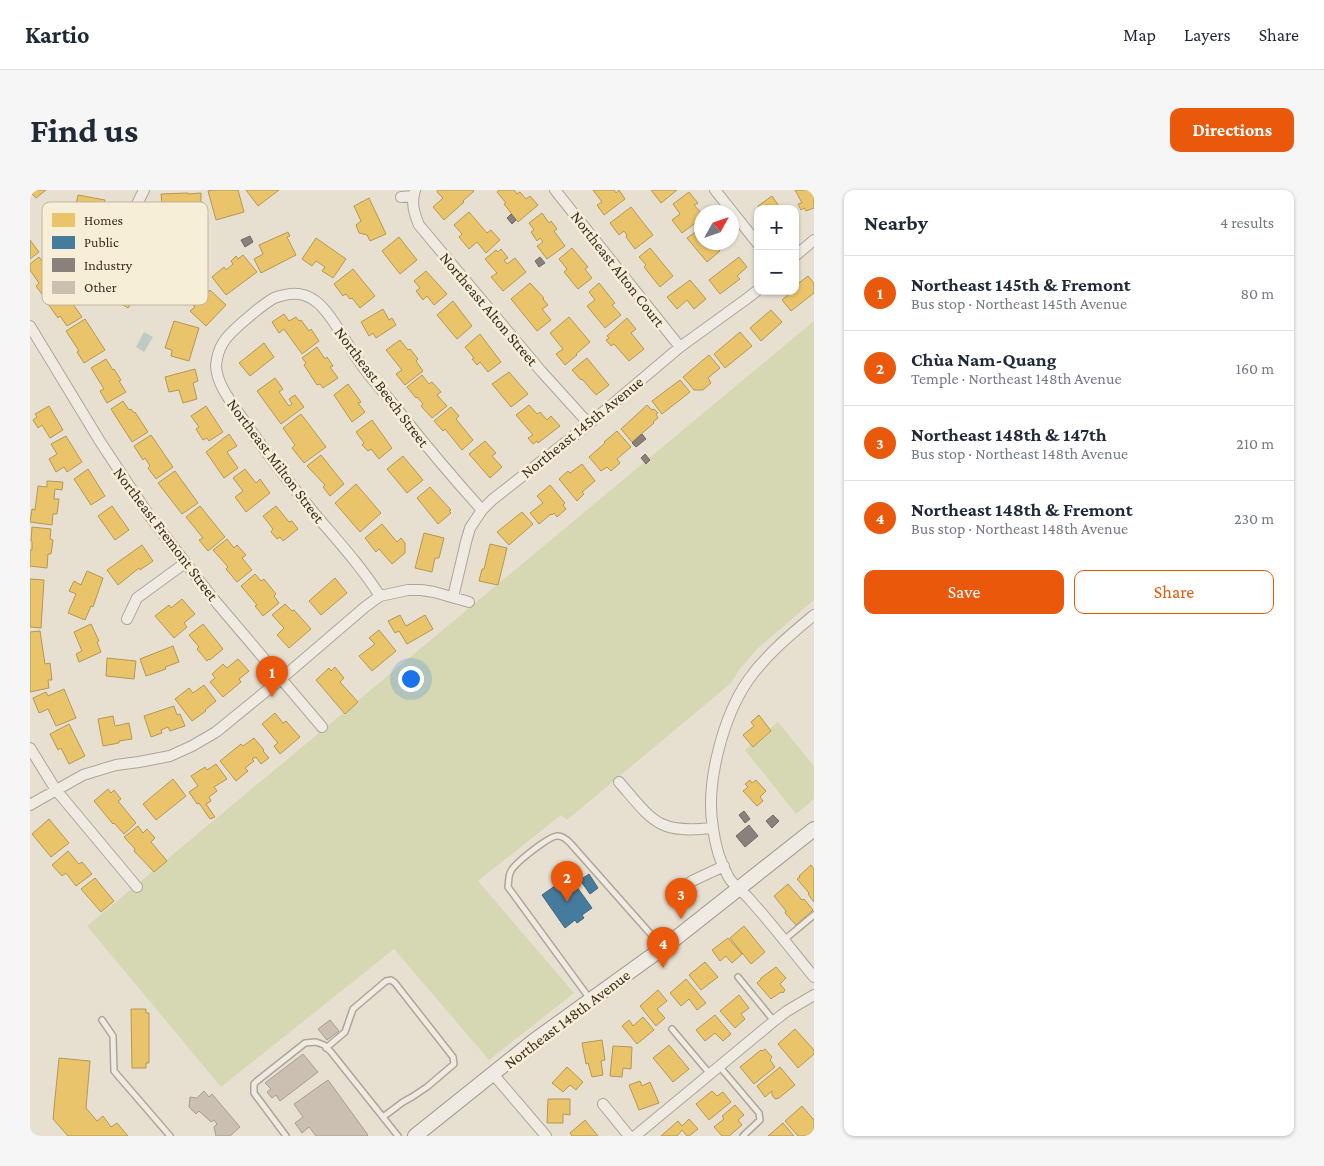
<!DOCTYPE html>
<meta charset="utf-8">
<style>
body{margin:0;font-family:"Crimson Pro",serif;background:#f6f6f7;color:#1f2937}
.controls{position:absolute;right:15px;top:15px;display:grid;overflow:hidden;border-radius:10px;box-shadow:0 1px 4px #0004}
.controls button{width:45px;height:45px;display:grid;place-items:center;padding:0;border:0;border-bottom:1px solid #e0e1e3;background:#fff;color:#1f2937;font:25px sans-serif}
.compass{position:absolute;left:664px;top:15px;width:45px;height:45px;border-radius:50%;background:#fff;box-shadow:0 1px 4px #0004;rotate:50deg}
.you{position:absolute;left:380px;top:488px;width:18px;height:18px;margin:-12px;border:4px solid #fff;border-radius:50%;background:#1a73e8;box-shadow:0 0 0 8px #1a73e833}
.badge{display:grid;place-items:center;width:32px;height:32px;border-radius:50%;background:#ea580c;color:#fff;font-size:16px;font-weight:700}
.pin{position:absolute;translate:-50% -41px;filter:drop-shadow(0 1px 2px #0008)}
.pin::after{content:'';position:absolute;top:26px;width:18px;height:15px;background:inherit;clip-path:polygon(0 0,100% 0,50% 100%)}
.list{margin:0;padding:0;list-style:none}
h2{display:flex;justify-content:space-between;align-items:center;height:65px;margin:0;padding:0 20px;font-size:21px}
h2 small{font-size:16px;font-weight:400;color:#747a83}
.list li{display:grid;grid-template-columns:32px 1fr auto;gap:15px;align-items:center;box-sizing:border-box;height:75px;padding:0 20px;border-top:1px solid #e0e1e3}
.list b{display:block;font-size:19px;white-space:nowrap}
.list p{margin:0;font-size:16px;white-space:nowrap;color:#747a83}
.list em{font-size:16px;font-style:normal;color:#747a83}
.actions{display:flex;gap:10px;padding:15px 20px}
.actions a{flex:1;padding:11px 0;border:1px solid #ea580c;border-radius:10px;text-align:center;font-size:18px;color:#ea580c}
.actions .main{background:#ea580c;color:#fff}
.map{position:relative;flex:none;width:784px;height:946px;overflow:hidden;border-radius:10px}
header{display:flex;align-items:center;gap:30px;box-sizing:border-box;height:70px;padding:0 25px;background:#fff;border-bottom:1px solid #e0e1e3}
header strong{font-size:24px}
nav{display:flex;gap:28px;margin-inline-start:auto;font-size:18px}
.intro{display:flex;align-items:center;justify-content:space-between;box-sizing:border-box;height:120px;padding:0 30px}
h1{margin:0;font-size:35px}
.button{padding:12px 22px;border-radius:10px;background:#ea580c;color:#fff;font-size:18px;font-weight:700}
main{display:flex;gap:30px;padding:0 30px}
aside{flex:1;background:#fff;border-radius:10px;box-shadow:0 1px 4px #0004}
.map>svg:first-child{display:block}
.green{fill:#d6d7b3}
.water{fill:#bcccc2}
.homes{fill:#e9c46a;stroke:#b59754}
.public{fill:#457b9d;stroke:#436478}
.industry{fill:#8a817c;stroke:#736860}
.building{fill:#cbbfb2;stroke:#a89c90}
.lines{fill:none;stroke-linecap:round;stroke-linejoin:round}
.lane-casing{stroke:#ada599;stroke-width:8}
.street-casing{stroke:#ada599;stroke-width:12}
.secondary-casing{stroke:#9c958a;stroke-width:16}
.lane{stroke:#efebe3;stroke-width:5}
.street{stroke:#efebe3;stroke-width:10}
.secondary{stroke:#efebe3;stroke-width:14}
.labels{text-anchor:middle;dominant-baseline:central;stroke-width:5;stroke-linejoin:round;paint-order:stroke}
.street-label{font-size:16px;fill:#3d2e20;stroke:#f7eed8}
.key{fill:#f7eed8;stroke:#bfb4a1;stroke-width:1}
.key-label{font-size:14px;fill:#3d2e20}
</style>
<header>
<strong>Kartio</strong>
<nav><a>Map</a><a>Layers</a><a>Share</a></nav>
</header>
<div class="intro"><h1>Find us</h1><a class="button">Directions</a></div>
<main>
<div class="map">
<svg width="784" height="946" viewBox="0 0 784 946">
<rect width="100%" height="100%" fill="#e7e0d1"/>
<!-- green -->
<path class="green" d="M784,131V410L727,459L709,480L701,493L537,630L531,625L448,691L544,803L459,870L364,759L191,897L57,736Z
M748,532L784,576V609L766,624L715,560Z"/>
<!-- water -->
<path class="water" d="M114,142L123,147L114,162L106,157Z"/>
<!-- homes -->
<path class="homes" d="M0,0H16L6,8L0,2Z
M183,0H208L214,22L186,30L178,1Z
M216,0H249L228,16Z
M408,0H442L444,1L433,11L434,12L414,30L403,17L413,8L407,2Z
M469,0H484L487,4L490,2L496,9L500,6L508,15L488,32L474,14L476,13L467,2Z
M563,0H584L586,3L589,0L595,9L574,25L567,15L572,12Z
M621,0H647L631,13Z
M765,0H784V18L776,21L774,18L771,20L768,14L772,13Z
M659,2L668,13L664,15L672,24V28L652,43L642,30L650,24L643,14Z
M158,3V4L171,3V22L144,23V15H132L131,4Z
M48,5L75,10L69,43L41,38Z
M742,6L751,19H730L728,16Z
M339,8L356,44L340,51L337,45L329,43L326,35L331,31L324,16Z
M601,17L623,45L605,59L596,47L597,45L594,41L589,45L580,33Z
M439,22L457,43L461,40L470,50L456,63L447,52L439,59L429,47L432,44L424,35Z
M512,23L519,33L521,31L527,39L524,41L535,56L517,69L507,56L513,52L510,48L507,51L501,42L504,40L499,33Z
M672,37V52H683L690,61L677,72L657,48Z
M258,42L260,46L257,47L266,65L231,83L224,69L233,64L229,55Z
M369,47L387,70L370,84L352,61Z
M286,48L316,69L303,88L292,81L295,77L286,71L282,76L272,69Z
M0,50L9,62L0,69Z
M542,58L558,77L555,79L562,88L548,99L534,82L537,79L529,69Z
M620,58L643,86L630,97L614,77L616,75L609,67Z
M471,59L478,68L474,70L477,74L485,68L496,82L473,101L461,87L467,83L455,69L466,60L468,62Z
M213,65L227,82L196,105L182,87L194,77L196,80L203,74L201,71L206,66L208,69Z
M9,67L29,95L14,107L6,96L9,93L0,80V74Z
M709,67L717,77L707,86L710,89L690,104L679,90Z
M84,77L94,82L89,91L108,102L98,118L70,101Z
M323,79L345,106L330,118L322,108L320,109L316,104L313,106L304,94Z
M396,81L417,104L404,115L397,106L393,110L386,101L390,98L384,91Z
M778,86L784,93V103L761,121L752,110L759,104L758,102L759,101H765V96Z
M660,90L676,109L664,119L657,110L647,119L637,107Z
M500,93L514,108L513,109L518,115L512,119L521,130L507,141L481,109Z
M569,93L585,113L582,115L591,125L575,138L557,116L565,110L559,102Z
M33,100L52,127L37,136L30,126L28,128L16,111Z
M180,100L196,115L176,136L160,121L165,117L161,113L170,104L174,107Z
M423,111L442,136L427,149L407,125Z
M353,119L359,130L362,128L366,135L346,148L343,143L339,146L331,132Z
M741,120L752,132L731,151L720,138Z
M254,124L259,131L266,127L269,131L271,130L279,141L281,139L289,151L272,164L254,139L249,143L242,132Z
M539,127L560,152L546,164L547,165L535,175L526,164L533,159L520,143Z
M597,128L606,139L601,143L614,159L599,171L584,154L581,156L576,150L579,148L577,146Z
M55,129L75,160L54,173L47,162L49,161L36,141Z
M144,131L169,138L159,171L141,166L142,160L135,158Z
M710,142L722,156L695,178L684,164Z
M450,144L471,172L458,182L450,172L447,175L442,169L444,168L435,157Z
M370,150L378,160L380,159L388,169L386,171L393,181L375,195L366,184L372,180L356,160Z
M234,153L244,167L220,186L209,173Z
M287,157L295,169L297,167L303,176L300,177L308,188L293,198L290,194L287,195L274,175L276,173L272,168Z
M679,165L690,178L678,188L681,193L673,200H664L653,187Z
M557,168L579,195L566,205L552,189L551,190L542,180Z
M76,169L83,180L84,179L91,190L89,191L96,202L77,213L70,201L74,199L61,178Z
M165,179L168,191L163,193L167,209L153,213L149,200L139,202L135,187Z
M479,182L498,204L481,217L462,194Z
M392,185L399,194L402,192L411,202L407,205L417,216L402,228L391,216L393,214L387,207L386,208L377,197Z
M245,188L253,199L249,202L259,216L262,214L259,209L265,205L274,217L251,234L227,201Z
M650,190L660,202L632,224L622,211Z
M318,194L331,212L328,213L335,222L322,232L304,205Z
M93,211L99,220L101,219L104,223L105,222L118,242L102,252L81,219Z
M499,215L507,224L510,222L517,230L521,226L530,236L508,253L507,251L503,254L498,248L503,245L486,225Z
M617,215L622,220L624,219L628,223L626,224L628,228L623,232L624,233L602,252L591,239Z
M19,216L33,240L20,248L12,235L8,238L3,230L7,227L5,224Z
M176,216L193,242L179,251L177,248L173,250L166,239L169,237L161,226Z
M421,217L429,226L426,229L443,250L432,260L415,239L413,241L404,231Z
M271,224L296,257L274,273L262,258L265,255L253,238Z
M342,230L362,258L349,269L341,259L338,261L332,255L334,253L326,242Z
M587,241L601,257L587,269L590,273L581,281L577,277L571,281L559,267L575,253L574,252Z
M199,244L207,256L197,262L208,278L194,288L176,262Z
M121,245L143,277L126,289L118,278L120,276L115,268L113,270L104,256Z
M36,246L52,272L37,282L34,277L26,282L19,269L27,264L21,254Z
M455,251L466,263L462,266L472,277L460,288L439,264Z
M291,265L314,294L300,306L293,297L295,295L277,276Z
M373,266L393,290L377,303L357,279Z
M552,274L565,291L552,302L554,304L547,311L529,289L538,281L540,283Z
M58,279L75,306L61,315L44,289Z
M215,279L226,293L230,289L240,303L216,322L205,307L213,301L203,288Z
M145,281L168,313L152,324L128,293Z
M17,291L33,292L32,300L25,299L24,309H29L27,324H23L22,335L0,332L2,319L5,320L8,296L17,297Z
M326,294L351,323L330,342L305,313Z
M520,295L535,313L533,315L536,319L527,327L524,323L522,325L521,324L509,334L500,323L513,313L507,306Z
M400,297L421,320L419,321L421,323L408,334L387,308Z
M82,316L99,340L85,350L68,326Z
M170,316L195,347L178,361L169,350L173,348L156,327Z
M246,316L259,332L262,331L268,339L253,351L250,347L247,349L241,342L243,339L233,326Z
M492,322L503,334L479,355L467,342Z
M352,334L367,352L371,348L375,353V363L362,374L349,359L346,362L335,348Z
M2,337L21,339L20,349L23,350L21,364H18L17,378L0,376V360H2V351H1Z
M394,343L414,348L409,368H405L402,382L385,378Z
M197,349L204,358L207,355L216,365L212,368L222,380L207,392L196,379L198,377L183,360Z
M460,354L477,358L468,395L449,391L452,379H454Z
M112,355L123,371L110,380L109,378L88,395L77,380Z
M57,381L73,388L63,417L61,416L55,430L38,423L46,404L39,401L44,391L51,395Z
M225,384L231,391L234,389L246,404L244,406L249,413L233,426L225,416L227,415L211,396Z
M305,388L317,403L291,425L279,411Z
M0,389L14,390L11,438L0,437Z
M152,409L165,424L154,433L157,437L144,448L125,426L139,415L141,418Z
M255,414L262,421L264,420L281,439L259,458L247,445L254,438L242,425Z
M370,425L376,436L395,425L403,439L377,454L369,441L365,443L358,431Z
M61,434L69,451L67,452L71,462L49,472L46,464L52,461L44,442Z
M173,434L193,459L180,470L179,469L177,471L167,459L169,457L159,445Z
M349,440L366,461L342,481L329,466L345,454L339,448Z
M10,441L15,474L20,473L22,490H18L19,498L0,502V442Z
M143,456L149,472L135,477L136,479L116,486L110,469Z
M77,468L106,471L104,489L76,486Z
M208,469L219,481L209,489L211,492L193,507L180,492L185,488L182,484L193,474L197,478Z
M305,477L314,488L310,492L328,512L315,524L286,490L299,478L301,481Z
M174,495L186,511L175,520L176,521L162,531L145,509L159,498L163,503Z
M34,499L46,528L26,536L18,519L9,523L3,508L16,502L18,506Z
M144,516L147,525L150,524L155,536L140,541L138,537L131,540L132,543L121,547L114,526Z
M245,523L253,533L256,531L270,547L250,564L244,556L248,553L232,534Z
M729,525L741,541L723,557L713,545L724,536L721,532Z
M83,526L85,536L99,533L102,549L89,551V553L73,556L68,529Z
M39,534L55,566L39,574L31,558L28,560L20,544Z
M224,548L234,560L233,561L239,568L231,574L226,567L222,569L224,571L215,578L218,581L206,591L190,571L211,554L213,556Z
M186,574L197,589L184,597L187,601L179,607L181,611L176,614L185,627L180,629L169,613L167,614L159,602L168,596L161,586L175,577L177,580Z
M143,589L156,606L126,630L113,614Z
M720,590L722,593L726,590L736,601L730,607L733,611L727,616L713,601L718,597L715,594Z
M78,599L81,603L84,600L91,609L88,611L106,633L94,644L84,633L83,634L64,611Z
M19,629L39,653L21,667L2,644Z
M108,636L113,643L117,639L125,648L121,652L137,671L124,682L104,661L105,659L94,647Z
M38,661L49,674L52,672L62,684L46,696L36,683L32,686L22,675Z
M781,675L784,679V712L778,704L779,703L767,689L770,687L769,686Z
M65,688L84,711L71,722L51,699Z
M758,694L772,710L774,709L783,720L766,735L755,723L756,721L744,706Z
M714,736L735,762L721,774L700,748Z
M698,748L712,764L702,773L696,766L690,771L682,760Z
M675,772L688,787L671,800L659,785Z
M746,777L756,788L750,794L755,800L753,803L751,802L741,809L727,793L731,789V788Z
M656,789L676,813L667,820L659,809L651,816L640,803Z
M628,800L637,811L627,819L635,828L626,836L610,816Z
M709,805L719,818L711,824L715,829L705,838L690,821Z
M101,819H116V823H119V873H116V878H102Z
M685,825L701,844L693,851L685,843L675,851L666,840Z
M613,827L624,840L607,854L592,836L599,830L603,836Z
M765,839L784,860V864L768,878L748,854Z
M572,850L575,870L571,871L573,885L562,887L558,873L556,874L552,853Z
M639,855L659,879L643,892L623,868Z
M583,856L602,857L601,879L593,878L592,887L580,886Z
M735,859L742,867L740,870L745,877L724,894L710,877L731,860L732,861Z
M29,868L60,871L56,918L67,931L73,926L81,937L87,933L98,946H38L23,929Z
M537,877L553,892L546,900L540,895L533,902L522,893Z
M750,877L765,895L749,908L745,909L742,905V901L735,907L727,896Z
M610,891L612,896L620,892L629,913L609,920L599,895Z
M682,901L687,906L693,902L701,912L679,930L666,914Z
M518,909H540V925L533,924V933H517Z
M705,915L714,925L708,930L712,935L699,946H692L684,937L694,929L692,926Z
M772,916L783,929H784V946H768L755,931Z
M659,929L668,939L659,946H657L652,940L647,946H631L648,931L652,936Z
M555,930L568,946H542L540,943Z
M753,933L764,946H738Z"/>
<!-- public -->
<path class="public" d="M559,684L568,698L560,704L550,690Z
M539,686L562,718L552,725L554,728L547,733L545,730L535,738L512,705Z"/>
<!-- industry -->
<path class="industry" d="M481,24L486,30L482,34L477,28Z
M220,46L223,52L215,57L211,50Z
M510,67L515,73L509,77L505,71Z
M612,244L616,249L606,257L602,253Z
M615,264L620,270L616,274L611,268Z
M714,621L720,629L715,633L709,625Z
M743,625L749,631L742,638L736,631Z
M719,635L728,646L715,657L706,646Z"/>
<!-- building -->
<path class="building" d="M300,830L309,841L297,850L288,839Z
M273,864L288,882L250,911L246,905L242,908L237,902L241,899L235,893Z
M298,890L338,945L337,946H286L279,937L272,943L265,933L273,927L264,914Z
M174,901L179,907L182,904L210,937L200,946H186L184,937L187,934L184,930L181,932L169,921L166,924L159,917L160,907L167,908Z"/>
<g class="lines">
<!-- lane casing -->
<g class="lane-casing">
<path id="lane" d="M754,750L784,725
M708,787L744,831
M560,809L478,697C479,692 478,686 481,681C485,673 520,645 528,646C534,646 538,651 541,654L633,758
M72,830L83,846L84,881L140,946
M642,839L680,884
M296,858L315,842L323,819L356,791L361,790L365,793L423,867L424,874L397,897L382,907L373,912L353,927
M690,877L729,923L730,930L713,946
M256,946L224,903V894L227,891L275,853L286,852L294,855L301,862L368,946"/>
</g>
<!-- street casing -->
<g class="street-casing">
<path id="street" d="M385,0C381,13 384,23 389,35L511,181L559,234
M525,0L650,157
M685,0L728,54
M371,7L383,6
M105,51L101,26L114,0
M765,66L784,50
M0,136L71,253L118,324L181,406L292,537
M350,406C331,376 307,350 284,323C260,294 238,265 217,235C206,218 186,196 186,175C187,167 189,159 193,153C199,142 232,115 244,108C258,103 271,101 284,110C301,121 317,156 331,174C343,191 358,207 371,224C397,257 424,289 452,320
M423,407L436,352L440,338L452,320L462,310L559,234L650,157L715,110L728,100
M784,425C760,445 737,464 719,489C693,526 675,594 683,638C685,654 690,672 698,686C702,695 714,702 721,711C743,735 763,762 784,787
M97,429L107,408L155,373
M0,558L26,600L107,697
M589,592C623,631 627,644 682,638
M0,615L53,585L86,575L109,572L140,566L162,556L186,542L251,489L335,417L350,406L378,400H391L404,402L439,412
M650,700L662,691L694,676
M463,884L516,946
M573,914L599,946
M605,946L744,831L757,821L784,805"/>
</g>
<!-- secondary casing -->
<g class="secondary-casing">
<path id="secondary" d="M385,946L505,850L641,752L784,639"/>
</g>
<!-- lane -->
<use href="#lane" class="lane"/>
<!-- street -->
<use href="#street" class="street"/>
<!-- secondary -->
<use href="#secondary" class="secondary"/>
</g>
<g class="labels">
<!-- street labels -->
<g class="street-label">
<text transform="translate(588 79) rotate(52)">Northeast Alton Court</text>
<text transform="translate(459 119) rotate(50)">Northeast Alton Street</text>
<text transform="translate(352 197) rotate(53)">Northeast Beech Street</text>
<text transform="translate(552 237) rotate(-39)">Northeast 145th Avenue</text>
<text transform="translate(246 271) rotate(53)">Northeast Milton Street</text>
<text transform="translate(136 344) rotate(53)">Northeast Fremont Street</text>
<text transform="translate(537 829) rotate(-37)">Northeast 148th Avenue</text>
</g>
</g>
<!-- legend -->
<rect x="12" y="12" width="166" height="103" rx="8" class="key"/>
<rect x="22" y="23" width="23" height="14" fill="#e9c46a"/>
<rect x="22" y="46" width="23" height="13" fill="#457b9d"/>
<rect x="22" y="68" width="23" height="14" fill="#8a817c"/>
<rect x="22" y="91" width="23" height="13" fill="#cbbfb2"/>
<g class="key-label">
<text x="54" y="35">Homes</text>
<text x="54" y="57">Public</text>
<text x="54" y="80">Industry</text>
<text x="54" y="102">Other</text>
</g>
</svg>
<div class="controls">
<button>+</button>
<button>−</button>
</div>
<svg class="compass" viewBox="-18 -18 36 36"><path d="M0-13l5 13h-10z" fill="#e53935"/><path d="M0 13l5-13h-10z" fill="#747a83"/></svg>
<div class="you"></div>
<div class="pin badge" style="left:242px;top:507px">1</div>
<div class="pin badge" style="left:537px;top:712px">2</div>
<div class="pin badge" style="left:651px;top:729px">3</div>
<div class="pin badge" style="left:633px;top:778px">4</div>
</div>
<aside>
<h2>Nearby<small>4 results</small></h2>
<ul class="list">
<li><span class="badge">1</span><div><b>Northeast 145th &amp; Fremont</b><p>Bus stop · Northeast 145th Avenue</p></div><em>80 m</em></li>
<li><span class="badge">2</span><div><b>Chùa Nam-Quang</b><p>Temple · Northeast 148th Avenue</p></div><em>160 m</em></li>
<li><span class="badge">3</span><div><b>Northeast 148th &amp; 147th</b><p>Bus stop · Northeast 148th Avenue</p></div><em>210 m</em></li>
<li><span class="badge">4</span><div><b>Northeast 148th &amp; Fremont</b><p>Bus stop · Northeast 148th Avenue</p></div><em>230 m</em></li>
</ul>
<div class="actions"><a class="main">Save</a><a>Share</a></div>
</aside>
</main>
